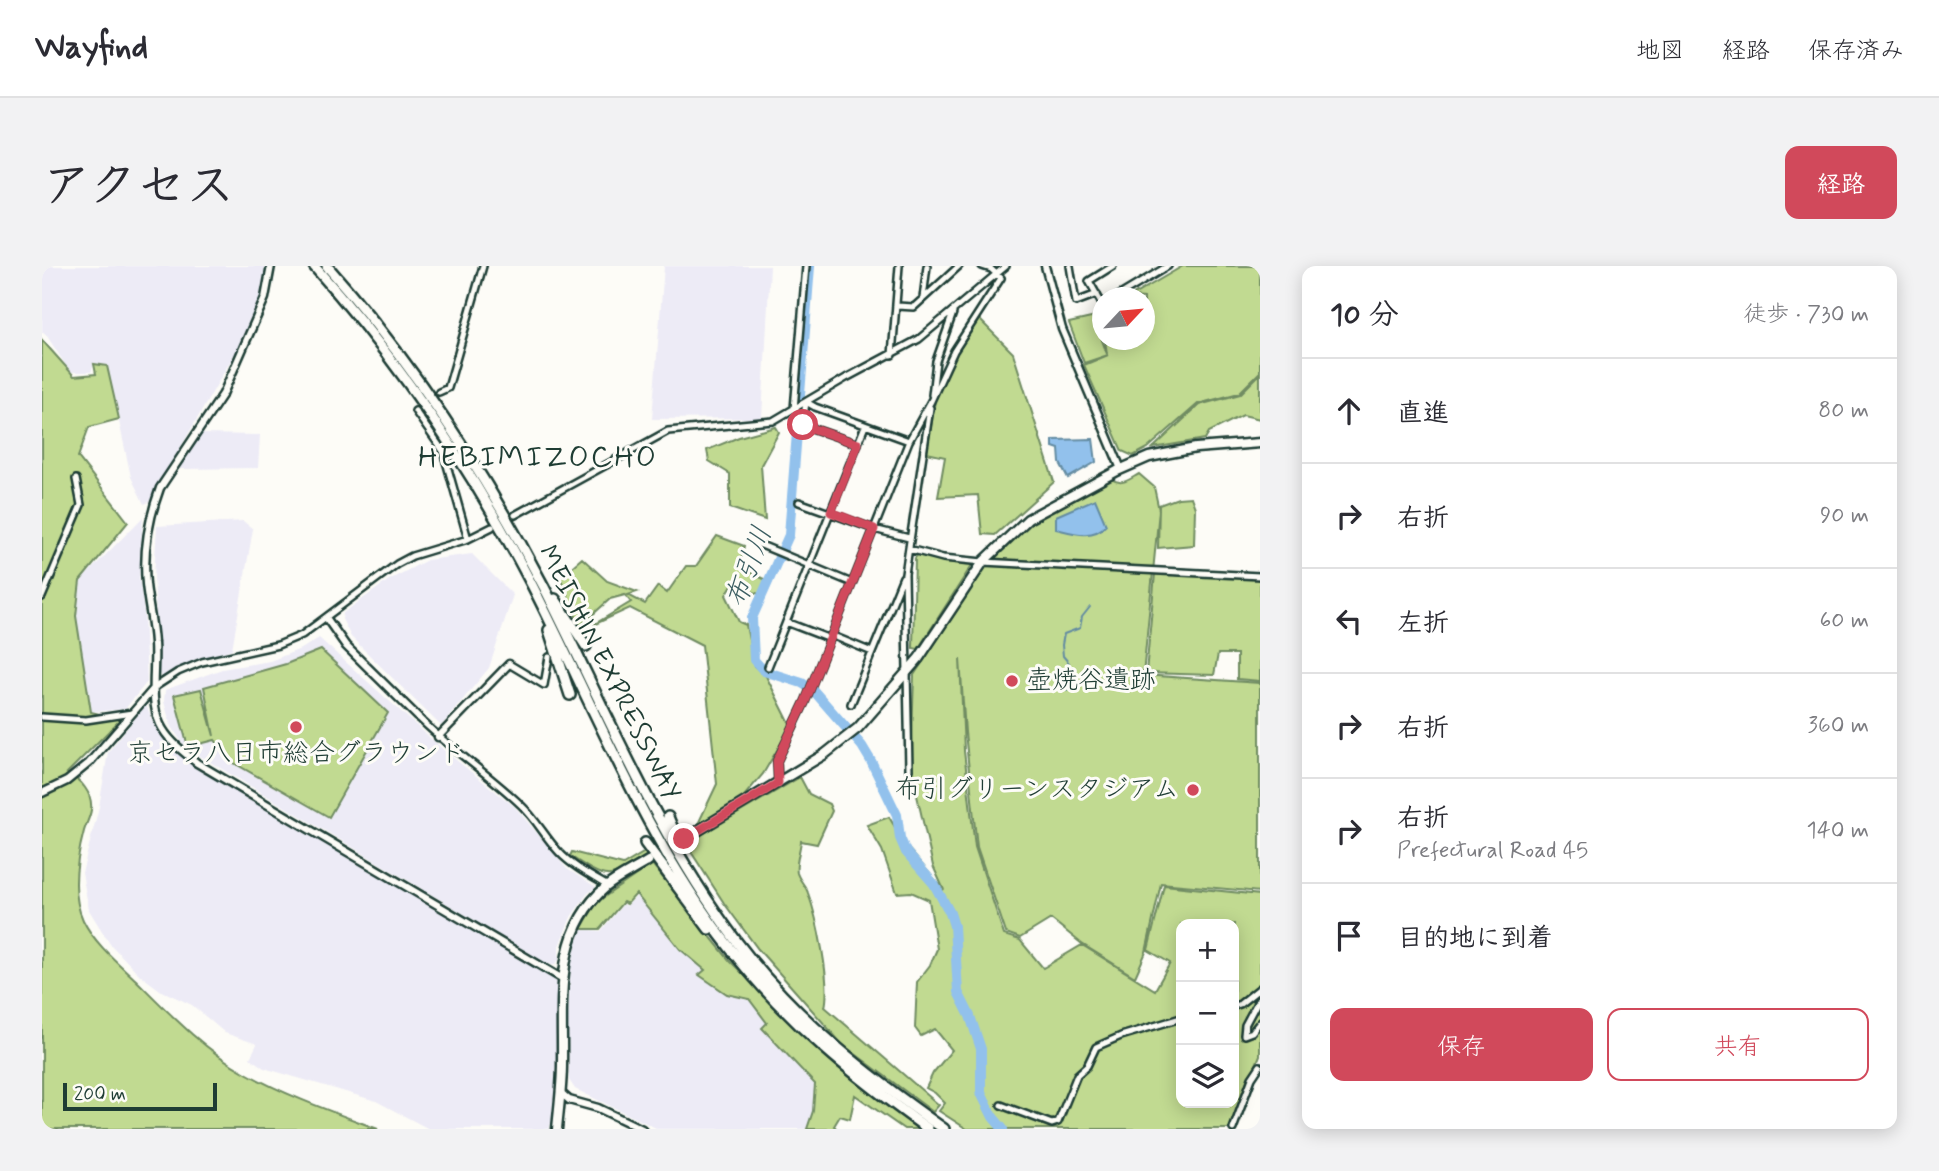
<!DOCTYPE html>
<html lang="ja">
<meta charset="utf-8">
<style>
body{margin:0;font-family:Mynerve,"Klee One",sans-serif;background:#f2f2f3;color:#2b2b33}
.controls{position:absolute;right:21px;bottom:21px;display:grid;overflow:hidden;border-radius:14px;box-shadow:0 4px 18px #0003}
.controls button{width:63px;height:63px;display:grid;place-items:center;padding:0;border:0;border-bottom:2px solid #e1e1e2;background:#fff;color:#2b2b33;font:35px sans-serif}
.compass{position:absolute;left:1050px;top:21px;width:63px;height:63px;border-radius:50%;background:#fff;box-shadow:0 4px 18px #0003;rotate:64deg}
.scale{position:absolute;left:21px;bottom:18px;width:154px;box-sizing:border-box;padding-left:7px;border:4px solid #1f3d34;border-top:0;font-size:19px;line-height:24px;white-space:nowrap;color:#1f3d34;-webkit-text-stroke:5px #fdfcf7;paint-order:stroke}
.stop{position:absolute;width:21px;height:21px;margin:-16px;border:5px solid #d1495b;border-radius:50%;background:#fff}
.stop.end{background:#d1495b;border-color:#fff;box-shadow:0 2px 7px #0008}
.list{margin:0;padding:0;list-style:none}
h2{display:flex;justify-content:space-between;align-items:center;height:91px;margin:0;padding:0 28px;font-size:30px}
h2 small{font-size:23px;font-weight:400;color:#7c7c81}
.list li{display:grid;grid-template-columns:46px 1fr auto;gap:21px;align-items:center;box-sizing:border-box;height:105px;padding:0 28px;border-top:2px solid #e1e1e2}
.list b{display:block;font-size:26px;white-space:nowrap}
.list p{margin:0;font-size:23px;white-space:nowrap;color:#7c7c81}
.list em{font-size:23px;font-style:normal;color:#7c7c81}
.actions{display:flex;gap:14px;padding:21px 28px}
.actions a{flex:1;padding:16px 0;border:2px solid #d1495b;border-radius:14px;text-align:center;font-size:24px;color:#d1495b}
.actions .main{background:#d1495b;color:#fff}
.icon{flex:none;width:38px;height:38px;fill:none;stroke:currentColor;stroke-width:2;stroke-linecap:round;stroke-linejoin:round}
.map{position:relative;flex:none;width:1218px;height:863px;overflow:hidden;border-radius:14px}
header{display:flex;align-items:center;gap:42px;box-sizing:border-box;height:98px;padding:0 35px;background:#fff;border-bottom:2px solid #e1e1e2}
header strong{font-size:33px}
nav{display:flex;gap:38px;margin-inline-start:auto;font-size:24px}
.intro{display:flex;align-items:center;justify-content:space-between;box-sizing:border-box;height:168px;padding:0 42px}
h1{margin:0;font-size:49px}
.button{padding:18px 32px;border-radius:14px;background:#d1495b;color:#fff;font-size:24px;font-weight:700}
main{display:flex;gap:42px;padding:0 42px}
aside{flex:1;background:#fff;border-radius:14px;box-shadow:0 4px 18px #0003}
.map>svg:first-child{display:block}
.built{fill:#edebf6}
.green{fill:#c1da91;stroke:#708c62;stroke-width:2;fill-rule:evenodd}
.water{fill:#92c1ec;stroke:#648ca2;stroke-width:2}
.lines{fill:none;stroke-linecap:round;stroke-linejoin:round}
.stream{stroke:#648ca2;stroke-width:2}
.river{stroke:#92c1ec;stroke-width:10}
.minor-tunnel{stroke:#d1d6d0;stroke-width:5;stroke-dasharray:5 2.5;stroke-linecap:butt}
.minor-casing{stroke:#1f3d34;stroke-width:10}
.tertiary-casing{stroke:#1f3d34;stroke-width:11}
.primary-casing{stroke:#1f3d34;stroke-width:13}
.motorway-casing{stroke:#1f3d34;stroke-width:14}
.minor{stroke:#fdfcf7;stroke-width:5}
.tertiary{stroke:#fdfcf7;stroke-width:6}
.primary{stroke:#fdfcf7;stroke-width:8}
.motorway{stroke:#fdfcf7;stroke-width:9}
.route{stroke:#d1495b;stroke-width:9}
.poi-dot{fill:#d1495b;stroke:#fdfcf7;stroke-width:2.5}
.labels{text-anchor:middle;dominant-baseline:central;stroke-width:6;stroke-linejoin:round;paint-order:stroke}
.street-label{font-size:26px;fill:#1f3d34;stroke:#fdfcf7}
.poi-label{font-size:26px;fill:#1f3d34;stroke:#fdfcf7;text-anchor:start}
.water-label{font-size:28px;font-style:italic;fill:#3c5e62;stroke:#fdfcf7}
.quarter-label{font-size:30px;letter-spacing:2px;fill:#1f3d34;stroke:#fdfcf7}
</style>
<header>
<strong>Wayfind</strong>
<nav><a>地図</a><a>経路</a><a>保存済み</a></nav>
</header>
<div class="intro"><h1>アクセス</h1><a class="button">経路</a></div>
<main>
<div class="map">
<svg width="1218" height="863" viewBox="0 0 1218 863">
<rect width="100%" height="100%" fill="#fdfcf7"/>
<filter id="ink" filterUnits="userSpaceOnUse"><feTurbulence type="fractalNoise" baseFrequency=".0143" numOctaves="2"/><feDisplacementMap in="SourceGraphic" scale="14" xChannelSelector="R" yChannelSelector="G"/><feConvolveMatrix kernelMatrix="1 2 1 2 8 2 1 2 1" color-interpolation-filters="sRGB"/></filter>
<g filter="url(#ink)">
<!-- built -->
<path class="built" d="M0,0H222L224,12L221,30L200,75L107,236L102,238L89,211L65,100L52,98L49,106H28L5,70L0,66Z
M622,0H728L720,152L610,153Z
M156,168L218,169L216,202L138,203L137,201Z
M101,251L97,313L102,346L105,416L83,443L49,446L34,350L38,315Z
M201,255L211,263L190,383L145,398L120,411L117,408L112,310L115,260Z
M430,288L471,329L447,402L399,460L309,371L300,353L301,347L347,314L385,294Z
M277,372L403,485L473,541L525,603L554,621L545,628L529,651L517,680V694L512,699L504,697L143,481L129,460L122,436L123,424L180,403L228,395L261,382Z
M104,439L112,459L129,483L161,505L301,586L517,717L516,779L511,850L507,863H387L334,835L222,802L208,792L215,778L183,767L150,739L118,724L98,709L68,678L47,644L40,607L57,541L66,486Z
M614,623L785,805L781,863H616L533,823L527,814L526,752L529,698L539,663L559,665L581,638L584,640L595,630L601,637Z"/>
<!-- green -->
<path class="green" d="M1141,0H1218V106L1197,127L1156,138L1106,182L1091,190L1080,185L1042,99L1066,89L1042,97L1027,57L1058,50L1060,74L1065,88L1063,74H1102V32L1088,31Z
M936,52L971,87L1012,216L953,269L940,268L936,229L896,231L903,191L885,187L893,134L914,87Z
M0,74L32,110L54,108L52,98L65,100L77,153L47,161L36,191L86,256L38,315L34,350L49,446L79,453L25,507C39,514 51,527 49,544C48,551 44,558 42,565C35,591 29,628 41,654C52,677 76,697 94,714C128,748 161,783 204,807C245,830 291,846 336,863H0Z
M1218,108V153L1201,149L1167,166L1163,173L1111,182L1157,139L1198,128Z
M734,161L737,166L719,199L723,254L688,242V208L667,195L665,184L697,171Z
M1097,208L1112,221L1117,244L1101,409L1218,417V626L1119,617L1104,686L1093,711L1040,678L1009,653L978,672L964,667L935,581L923,466L918,393L922,485L933,581L962,669L978,674L1001,702L1040,679L1113,724L1128,697L1106,684L1122,619L1218,629V789L1188,863H925L897,845L903,837L893,827L884,822L891,807L910,784L893,763L879,770L873,762L875,716L888,699L895,683L887,634L869,626L855,627L840,584L825,559L847,551L864,580L902,624L891,600L869,503L872,409L937,311L943,298L1012,303L948,294L975,266L999,248L1069,213C1080,220 1086,214 1097,208ZM1139,658H1192V837H1139Z
M1149,231L1153,242L1152,279L1116,282L1117,239L1136,232Z
M675,270L702,280L697,301L724,314L717,328L690,319L684,329L697,356L704,359L712,400L724,410L749,460L721,508L697,536L655,560L675,518L660,379L588,342L551,359L589,336L583,329L568,333L538,360L518,311L540,292L565,315L595,326L586,329L603,338L616,320L625,327L644,300H654Z
M877,287L899,295L930,299L876,383L871,382L873,292Z
M1113,308L1218,313V415L1195,413V388H1176L1172,409L1104,407Z
M279,384L346,447L287,551L192,497L173,474L146,481L132,429L159,423L172,470L162,421L244,398Z
M758,511L767,528L787,538L790,545L775,578L759,575C758,584 753,599 755,607C757,614 764,620 766,627C775,651 789,717 783,741L897,839L891,846L800,778L716,683L682,637L644,578Z
M530,586L581,599L603,586L605,590C564,615 568,616 528,590Z
M610,598L688,695L794,800L882,863H862L813,829L808,853L798,850L792,860L795,863H765L771,845L773,818L720,762L725,757L707,733L685,728L657,709L663,704L638,683L594,628L585,638L581,636L558,663H539L555,636Z"/>
<!-- water -->
<path class="water" d="M1051,173L1054,196L1026,212L1018,197L1017,183L1011,181V174Z
M1053,233L1064,259C1051,274 1031,267 1014,263V250Z"/>
<g class="lines">
<!-- stream -->
<path class="stream" d="M1025,424L1021,411L1027,397L1021,390L1020,379L1022,368L1038,362L1040,351L1048,341"/>
<!-- river -->
<path class="river" d="M768,0L747,269L710,352L712,394L722,405L760,417L771,424L820,480L829,495L855,549L858,572L864,586L892,618L908,647L912,660L916,726L928,750L939,783V827L951,851L961,863"/>
<!-- minor-tunnel -->
<path class="minor-tunnel" d="M519,382L549,357"/>
<!-- minor casing -->
<g class="minor-casing">
<path id="minor" d="M1028,0L1034,36L1055,28
M881,32L885,0
M1073,32L1126,0
M1060,38L1047,15L1071,0
M855,40L872,41L917,0
M850,89L857,0
M397,126L406,122L441,0
M890,129L894,95L911,47
M752,143L764,0
M373,145L401,185L426,273
M816,178L761,159L764,136L773,141L867,175
M757,236L832,263L867,272
M473,249L626,165L731,155L804,112L877,73L964,0
M712,276L810,317
M867,283L901,292L941,296L1218,310
M0,331L39,239L34,213
M744,356L788,373
M789,369L830,386
M467,398L502,419L507,391
M726,401L823,160
M113,421L136,406L160,396L236,379L260,369L355,298L370,290L426,273L450,261
M809,438L861,311
M0,451L44,454L90,447
M376,451C408,483 447,508 479,539C494,553 503,571 517,586C530,600 549,610 566,620
M867,504L863,308L888,142
M736,517L735,495L763,436L867,175L889,135L912,85L959,12L949,3L940,0
M1218,731L1203,759L1202,769L1210,766L1218,756
M1192,740L1198,738L1218,722
M959,839L1010,858L1016,856L1035,809L1045,800L1054,781L1079,770L1139,752
M1191,863L1210,812L1218,800"/>
</g>
<!-- tertiary casing -->
<g class="tertiary-casing">
<path id="tertiary" d="M229,0L223,32L181,128L118,222C107,252 101,286 104,318C106,338 111,358 112,377C114,403 107,434 118,458C126,475 142,486 155,497L521,713
M1003,0L1020,63L1079,203
M285,353L304,380L376,451
M396,471L467,398
M0,527L25,515L47,497L113,421
M519,827L527,834L556,842L600,863"/>
</g>
<!-- primary casing -->
<g class="primary-casing">
<path id="primary" d="M642,573L783,488L816,462L877,392L941,296L986,253L1075,205L1107,191L1154,182L1218,177
M515,863C517,841 520,820 520,798C521,736 511,666 564,621C576,611 592,604 606,595"/>
</g>
<!-- motorway casing -->
<g class="motorway-casing">
<path id="motorway" d="M272,0C359,97 430,204 490,319C553,442 603,573 688,682C744,755 812,810 886,863
M285,0C371,97 442,206 502,321C563,441 613,567 695,676C752,752 825,809 902,863
M513,333L544,380
M507,364L528,429
M626,551L639,582
M603,577L667,663"/>
</g>
<!-- minor -->
<use href="#minor" class="minor"/>
<!-- tertiary -->
<use href="#tertiary" class="tertiary"/>
<!-- primary -->
<use href="#primary" class="primary"/>
<!-- motorway -->
<use href="#motorway" class="motorway"/>
</g>
</g>
<g class="lines" filter="url(#ink)">
<!-- route -->
<path class="route" d="M642,573L736,517L735,495L763,436L832,263L789,246L816,178L761,159"/>
</g>
<!-- markers -->
<g class="poi-dot">
<circle cx="970" cy="415" r="7"/>
<circle cx="254" cy="461" r="7"/>
<circle cx="1151" cy="524" r="7"/>
</g>
<g class="labels">
<!-- street labels -->
<g class="street-label">
<text transform="translate(567 407) rotate(63)">MEISHIN EXPRESSWAY</text>
</g>
<!-- poi labels -->
<g class="poi-label">
<text x="984" y="415">壺焼谷遺跡</text>
<text x="254" y="488" text-anchor="middle">京セラ八日市総合グラウンド</text>
<text x="1137" y="524" text-anchor="end">布引グリーンスタジアム</text>
</g>
<!-- water labels -->
<g class="water-label">
<text transform="translate(708 301) rotate(-70)">布引川</text>
</g>
<!-- quarter labels -->
<g class="quarter-label">
<text x="496" y="191">HEBIMIZOCHO</text>
</g>
</g>
</svg>
<div class="controls">
<button>+</button>
<button>−</button>
<button><svg class="icon" aria-label="layers" viewBox="0 0 24 24"><path d="M12 4l9 5-9 5-9-5zM3 14l9 5 9-5"/></svg></button>
</div>
<svg class="compass" viewBox="-18 -18 36 36"><path d="M0-13l5 13h-10z" fill="#e53935"/><path d="M0 13l5-13h-10z" fill="#7c7c81"/></svg>
<div class="scale">200 m</div>
<div class="stop" style="left:761px;top:159px"></div>
<div class="stop end" style="left:642px;top:573px"></div>
</div>
<aside>
<h2>10 分<small>徒歩 · 730 m</small></h2>
<ul class="list">
<li><svg class="icon" aria-label="ahead" viewBox="0 0 24 24"><path d="M12 20V5M6 11l6-6 6 6"/></svg><div><b>直進</b></div><em>80 m</em></li>
<li><svg class="icon" aria-label="right" viewBox="0 0 24 24"><path d="M7 20v-9h11M14 6l5 5-5 5"/></svg><div><b>右折</b></div><em>90 m</em></li>
<li><svg class="icon" aria-label="left" viewBox="0 0 24 24"><path d="M17 20v-9H6M10 6l-5 5 5 5"/></svg><div><b>左折</b></div><em>60 m</em></li>
<li><svg class="icon" aria-label="right" viewBox="0 0 24 24"><path d="M7 20v-9h11M14 6l5 5-5 5"/></svg><div><b>右折</b></div><em>360 m</em></li>
<li><svg class="icon" aria-label="right" viewBox="0 0 24 24"><path d="M7 20v-9h11M14 6l5 5-5 5"/></svg><div><b>右折</b><p>Prefectural Road 45</p></div><em>140 m</em></li>
<li><svg class="icon" aria-label="arrive" viewBox="0 0 24 24"><path d="M6 21V4h12l-3 4 3 4H6"/></svg><div><b>目的地に到着</b></div></li>
</ul>
<div class="actions"><a class="main">保存</a><a>共有</a></div>
</aside>
</main>
